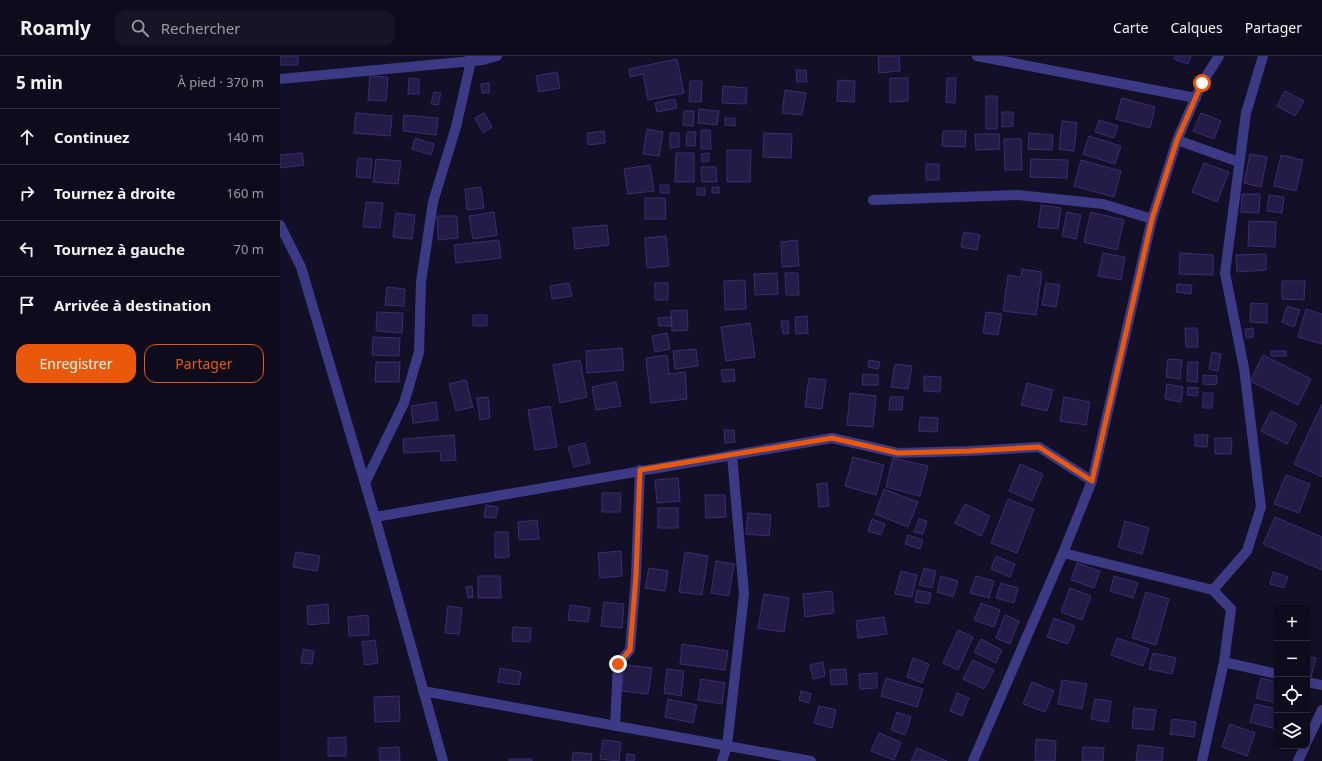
<!DOCTYPE html>
<html lang="fr">
<meta charset="utf-8">
<style>
body{margin:0;font-family:"Noto Sans",sans-serif;background:#171425;color:#f1f3f6}
.controls{position:absolute;right:12px;bottom:12px;display:grid;overflow:hidden;border-radius:8px;box-shadow:0 2px 6px #0003}
.controls button{width:36px;height:36px;display:grid;place-items:center;padding:0;border:0;border-bottom:1px solid #2e2b3b;background:#0e0b1c;color:#f1f3f6;font:20px sans-serif}
.stop{position:absolute;width:12px;height:12px;margin:-9px;border:3px solid #ea580c;border-radius:50%;background:#fff}
.stop.end{background:#ea580c;border-color:#fff;box-shadow:0 1px 4px #0008}
.list{margin:0;padding:0;list-style:none}
h2{display:flex;justify-content:space-between;align-items:center;height:52px;margin:0;padding:0 16px;font-size:17px}
h2 small{font-size:13px;font-weight:400;color:#9b9ba3}
.list li{display:grid;grid-template-columns:26px 1fr auto;gap:12px;align-items:center;box-sizing:border-box;height:56px;padding:0 16px;border-top:1px solid #2e2b3b}
.list b{display:block;font-size:15px;white-space:nowrap}
.list em{font-size:13px;font-style:normal;color:#9b9ba3}
.actions{display:flex;gap:8px;padding:12px 16px}
.actions a{flex:1;padding:9px 0;border:1px solid #ea580c;border-radius:12px;text-align:center;font-size:14px;color:#ea580c}
.actions .main{background:#ea580c;color:#fff}
.icon{flex:none;width:22px;height:22px;fill:none;stroke:currentColor;stroke-width:2;stroke-linecap:round;stroke-linejoin:round}
.map{position:relative;flex:none;width:1042px;height:705px;overflow:hidden}
header{display:flex;align-items:center;gap:24px;box-sizing:border-box;height:56px;padding:0 20px;background:#0e0b1c;border-bottom:1px solid #2e2b3b}
header strong{font-size:19px}
nav{display:flex;gap:22px;margin-inline-start:auto;font-size:14px}
.search{width:280px;height:36px;background:#171425;display:flex;align-items:center;gap:10px;box-sizing:border-box;padding:0 14px;border-radius:12px;color:#9b9ba3;font-size:15px}
main{display:flex}
aside{flex:1;background:#0e0b1c}
.map>svg:first-child{display:block}
.building{fill:#241b47;stroke:#3b2d73}
.lines{fill:none;stroke-linecap:round;stroke-linejoin:round}
.minor{stroke:#3d3a85;stroke-width:10}
.route{stroke:#ea580c;stroke-width:5}
</style>
<header>
<strong>Roamly</strong>
<div class="search"><svg class="icon" aria-label="search" viewBox="0 0 24 24"><circle cx="10" cy="10" r="6"/><path d="M15 15l6 6"/></svg>Rechercher</div>
<nav><a>Carte</a><a>Calques</a><a>Partager</a></nav>
</header>
<main>
<aside>
<h2>5 min<small>À pied · 370 m</small></h2>
<ul class="list">
<li><svg class="icon" aria-label="ahead" viewBox="0 0 24 24"><path d="M12 20V5M6 11l6-6 6 6"/></svg><div><b>Continuez</b></div><em>140 m</em></li>
<li><svg class="icon" aria-label="right" viewBox="0 0 24 24"><path d="M7 20v-9h11M14 6l5 5-5 5"/></svg><div><b>Tournez à droite</b></div><em>160 m</em></li>
<li><svg class="icon" aria-label="left" viewBox="0 0 24 24"><path d="M17 20v-9H6M10 6l-5 5 5 5"/></svg><div><b>Tournez à gauche</b></div><em>70 m</em></li>
<li><svg class="icon" aria-label="arrive" viewBox="0 0 24 24"><path d="M6 21V4h12l-3 4 3 4H6"/></svg><div><b>Arrivée à destination</b></div></li>
</ul>
<div class="actions"><a class="main">Enregistrer</a><a>Partager</a></div>
</aside>
<div class="map">
<svg width="1042" height="705" viewBox="0 0 1042 705">
<rect width="100%" height="100%" fill="#130f26"/>
<!-- building -->
<path class="building" d="M0,0H18V9H0Z
M598,0H619L620,15L599,17Z
M895,0H911L908,8L894,3Z
M397,3L404,37L368,44L363,18L350,21L349,13Z
M516,14H526L527,26H517Z
M277,16L280,32L259,36L256,20Z
M90,20L108,21L106,45L88,44Z
M129,22L139,23V38H128Z
M610,22H628V45L610,46Z
M667,22H676L675,47L666,46Z
M558,24L575,25L574,46L557,45Z
M410,25H422L421,46H409Z
M209,27V37H202L201,28Z
M443,30L467,32L466,48L442,47Z
M505,34L526,37L522,59L502,57Z
M1005,35L1024,45L1015,60L997,50Z
M154,36L161,37L158,49L151,48Z
M706,40H717V73H706Z
M842,42L875,51L870,72L836,63Z
M395,43L397,52L377,56L375,47Z
M419,53L439,55L437,69L418,67Z
M404,55H414L413,70L403,69Z
M722,56H733V70L722,71Z
M76,57L112,60L110,80L74,77Z
M204,57L212,71L203,77L195,62Z
M921,57L941,65L934,83L913,75Z
M124,59L158,62L156,79L123,75Z
M445,62H455V70L445,69Z
M819,64L838,70L834,82L815,76Z
M782,65L797,67L794,95L779,93Z
M367,73L383,76L379,100L363,98Z
M421,74H430L431,93H421Z
M324,75L325,87L308,89L307,77Z
M663,75H686L685,91L662,90Z
M407,76H416L415,90H406Z
M390,77H399V91L390,92Z
M484,77L512,78L511,102L483,101Z
M749,77L773,79L772,94L748,93Z
M695,78H719L720,93L696,94Z
M809,80L841,90L835,108L803,98Z
M135,82L154,88L151,99L132,93Z
M724,83H741L742,114H725Z
M447,94H471L470,126H447Z
M22,97L24,109L0,112V99Z
M396,97H414V126H395Z
M429,97V105L422,106L421,98Z
M970,98L987,101L981,131L964,127Z
M1001,99L1023,104L1016,135L994,130Z
M78,102L92,103L90,122L76,121Z
M96,103L121,105L118,128L93,126Z
M751,103L788,104L787,122L750,121Z
M801,104L841,115L834,141L794,130Z
M924,107L949,116L937,146L912,136Z
M646,108H659V124H646Z
M370,109L374,135L348,138L344,113Z
M421,111H436L437,126H422Z
M380,129H389V137H380Z
M201,131L204,152L187,154L185,133Z
M432,131H439V137H432Z
M417,132H425V139H417Z
M962,138H980L979,157L961,156Z
M989,139L1004,141L1002,157L987,155Z
M365,142H385L386,163H365Z
M86,146L103,147L100,172L83,171Z
M761,149L781,152L778,173L758,171Z
M214,156L217,179L193,183L189,160Z
M787,156L801,159L796,183L782,180Z
M811,156L844,164L837,194L804,186Z
M116,157L135,159L132,183L113,181Z
M157,160H177L178,182L158,184Z
M969,165L996,166L995,191L968,190Z
M327,169L329,189L295,193L293,172Z
M684,176L700,179L697,194L681,191Z
M386,180L389,210L367,212L365,182Z
M219,184L221,202L176,207L174,189Z
M517,184L519,210L502,211L501,186Z
M823,197L845,201L841,224L818,220Z
M900,197L933,199V219L899,218Z
M986,198V214L957,216L956,199Z
M742,213L762,216L756,259L723,255L728,219L741,221Z
M497,217L498,238L475,239L474,218Z
M505,217H518L519,239H506Z
M465,224L466,253L445,254L444,225Z
M1002,225H1025L1024,244L1002,243Z
M289,227L292,240L272,243L270,230Z
M375,227H388V244H375Z
M766,227L780,229L776,251L762,249Z
M897,228L912,229L911,238L896,236Z
M107,231L125,233L124,250L105,249Z
M971,247L987,248V267L970,266Z
M1007,250L1020,254L1014,271L1002,266Z
M1026,253L1042,258V288L1018,281Z
M407,254L408,274L392,275L391,255Z
M97,256L123,257L122,277L96,275Z
M706,256L722,258L718,279L703,277Z
M193,259H207V270H193Z
M527,260L528,277L516,278L515,261Z
M391,261L392,270H379L378,262Z
M501,265H508L509,277L503,278Z
M470,267L475,301L446,305L441,271Z
M905,272H917L918,291H906Z
M973,272V281L966,282L965,273Z
M387,277L390,293L375,296L372,280Z
M93,281L120,282L119,300L92,299Z
M342,292L344,314L307,317L306,295Z
M416,293L418,310L395,313L393,295Z
M991,295H1006V300H991Z
M932,296L941,298L938,315L929,313Z
M387,299L389,318L405,316L407,343L371,347L366,302Z
M983,299L1031,323L1018,349L970,325Z
M888,303L902,304L900,323L886,321Z
M300,304L307,341L280,347L273,309Z
M589,304L600,306L598,313L588,311Z
M96,306H120L119,326H95Z
M908,306H918L917,326L907,325Z
M615,308L632,310L628,333L611,331Z
M454,313L455,325L443,326L441,314Z
M583,318L598,319V329H582Z
M923,319L937,320L936,329L923,328Z
M644,320L661,321L660,336L644,335Z
M529,322L546,324L542,353L525,351Z
M186,324L193,351L176,355L169,328Z
M336,326L341,350L316,354L312,331Z
M747,327L773,334L767,355L741,349Z
M887,328L903,331L901,346L885,343Z
M908,331L918,332L917,340L907,339Z
M570,337L596,340L593,371L567,369Z
M923,337H933L932,352H923Z
M208,341L210,362L200,364L197,342Z
M610,341H623L622,354H609Z
M784,341L810,346L806,369L780,365Z
M156,346L158,364L133,367L131,350Z
M1042,348V421L1014,408Z
M270,350L277,391L255,394L248,354Z
M991,355L1017,368L1007,388L981,375Z
M640,361L658,362L657,376L639,375Z
M444,374H454L455,386L445,387Z
M174,379L176,404L161,405L160,395L124,397L123,383Z
M915,379H928L927,391L915,390Z
M935,382H952L951,398H935Z
M305,387L310,407L294,411L288,391Z
M573,401L604,409L596,439L565,430Z
M613,402L648,410L640,440L606,431Z
M740,408L763,418L752,445L729,435Z
M1006,419L1030,428L1019,457L994,448Z
M398,422L400,445L377,447L375,424Z
M547,427L549,450L539,451L537,428Z
M604,433L638,446L628,471L595,458Z
M322,437H341L340,456H322Z
M425,439H445L446,461L426,462Z
M728,443L754,453L737,497L711,487Z
M685,448L710,460L701,480L675,467Z
M206,449L218,451L216,462L204,461Z
M378,452H398V472H378Z
M468,457L491,459L489,480L466,478Z
M995,461L1042,481V514L983,488Z
M592,463L605,468L601,479L588,475Z
M639,463L647,465L643,478L634,476Z
M257,464L259,483L239,484L238,466Z
M845,465L869,472L862,498L838,491Z
M215,476H228L229,501L215,502Z
M628,479L643,484L640,493L625,488Z
M341,495L342,520L320,522L318,497Z
M16,496L40,500L37,515L13,511Z
M405,496L428,500L422,539L399,536Z
M716,500L735,508L730,521L711,513Z
M436,505L454,508L449,540L431,537Z
M797,507L820,515L814,532L791,524Z
M369,512L388,515L385,535L365,532Z
M644,512L656,515L652,532L639,529Z
M621,515L637,519L632,541L615,538Z
M993,516L1008,521L1004,532L990,528Z
M198,520H220L221,542H198Z
M661,520L678,525L673,541L657,536Z
M696,520L714,525L709,542L690,537Z
M834,520L858,527L853,542L830,535Z
M721,527L738,532L734,547L716,542Z
M192,530L193,541L188,542L186,531Z
M790,532L811,540L802,564L781,556Z
M637,534L651,537L649,548L635,546Z
M552,535L554,557L525,561L523,538Z
M866,536L889,543L876,589L852,582Z
M484,538L509,542L504,576L478,572Z
M324,546L344,548L342,572L321,570Z
M701,547L720,554L714,571L694,564Z
M48,548L49,567L28,569L27,550Z
M290,549L310,552L308,566L288,564Z
M168,550L182,552L179,578L165,577Z
M88,559L89,579L69,580L68,561Z
M725,559L739,565L730,588L716,582Z
M604,561L607,578L578,582L576,565Z
M774,562L795,570L788,588L767,581Z
M233,571L251,572L250,586L232,585Z
M678,574L693,581L678,614L663,607Z
M837,582L869,593L863,610L831,599Z
M701,583L722,594L716,607L694,596Z
M95,584L98,607L85,609L82,586Z
M402,588L448,595L445,614L400,608Z
M23,593L34,595L32,608L21,607Z
M873,597L896,602L892,618L869,613Z
M1027,600L1036,602L1031,621L1027,620Z
M633,602L649,608L642,627L627,621Z
M693,604L714,614L704,633L683,623Z
M543,606L545,620L533,623L530,609Z
M345,609L372,612L368,638L341,635Z
M220,612L241,616L239,629L218,626Z
M387,613L404,615L401,640L384,637Z
M566,613L567,628L551,629L550,614Z
M597,617V632L580,633L579,618Z
M606,622L643,633L637,651L601,640Z
M981,622L997,626V647L976,642Z
M421,623L445,627L442,648L418,644Z
M782,624L807,628L802,653L778,648Z
M752,626L774,635L765,656L743,648Z
M521,635L531,638L529,647L519,644Z
M677,637L689,642L682,660L670,655Z
M119,640L120,665L95,666L94,641Z
M388,643L417,649L413,667L385,661Z
M815,643L831,645L828,666L811,663Z
M975,648L997,653L996,673L970,666Z
M539,650L556,654L552,672L534,667Z
M854,652L876,654L873,674L852,672Z
M617,656L631,661L625,679L611,674Z
M892,663L916,666L914,681L890,678Z
M950,668L975,677L967,700L942,691Z
M599,677L621,686L614,704L591,695Z
M66,681V700H48V682Z
M756,683L776,685L775,705H755Z
M323,684L341,686L339,705L320,703Z
M858,689L883,692L882,705H856Z
M119,691L120,705H100L99,692Z
M803,691L824,692L823,705H802Z
M637,692L667,705H631Z
M293,696L312,698L311,705H292Z
M347,698L355,699L354,705H346Z
M229,703H252V705H229Z"/>
<g class="lines">
<!-- minor -->
<path class="minor" d="M697,0L916,42
M0,23L203,4L217,0
M897,84L959,106
M593,144L738,139L823,148L872,163
M0,169L21,211L95,461L163,705
M85,427L124,347L139,296L141,226L153,146L176,71L191,5L190,0
M95,461L552,382L618,397L689,395L759,391L812,425
M783,497L933,534L951,553L944,606L922,705
M933,534L967,495L981,451L964,312L945,217L966,57L983,0
M944,606L997,618
M1027,626L1042,629
M143,635L531,705
M335,670L338,608L350,594L356,520L360,414
M1027,685L1042,654
M442,705L447,690L464,538L452,399
M693,705L783,497L812,425L872,163L897,84L922,27L939,0
M1018,705L1025,690"/>
</g>
<g class="lines">
<!-- route -->
<path class="route" d="M338,608L350,594L356,520L360,414L552,382L618,397L689,395L759,391L812,425L872,163L897,84L922,27"/>
</g>
</svg>
<div class="controls">
<button>+</button>
<button>−</button>
<button><svg class="icon" aria-label="locate" viewBox="0 0 24 24"><circle cx="12" cy="12" r="6"/><path d="M12 2v4M12 18v4M2 12h4M18 12h4"/></svg></button>
<button><svg class="icon" aria-label="layers" viewBox="0 0 24 24"><path d="M12 4l9 5-9 5-9-5zM3 14l9 5 9-5"/></svg></button>
</div>
<div class="stop" style="left:922px;top:27px"></div>
<div class="stop end" style="left:338px;top:608px"></div>
</div>
</main>
